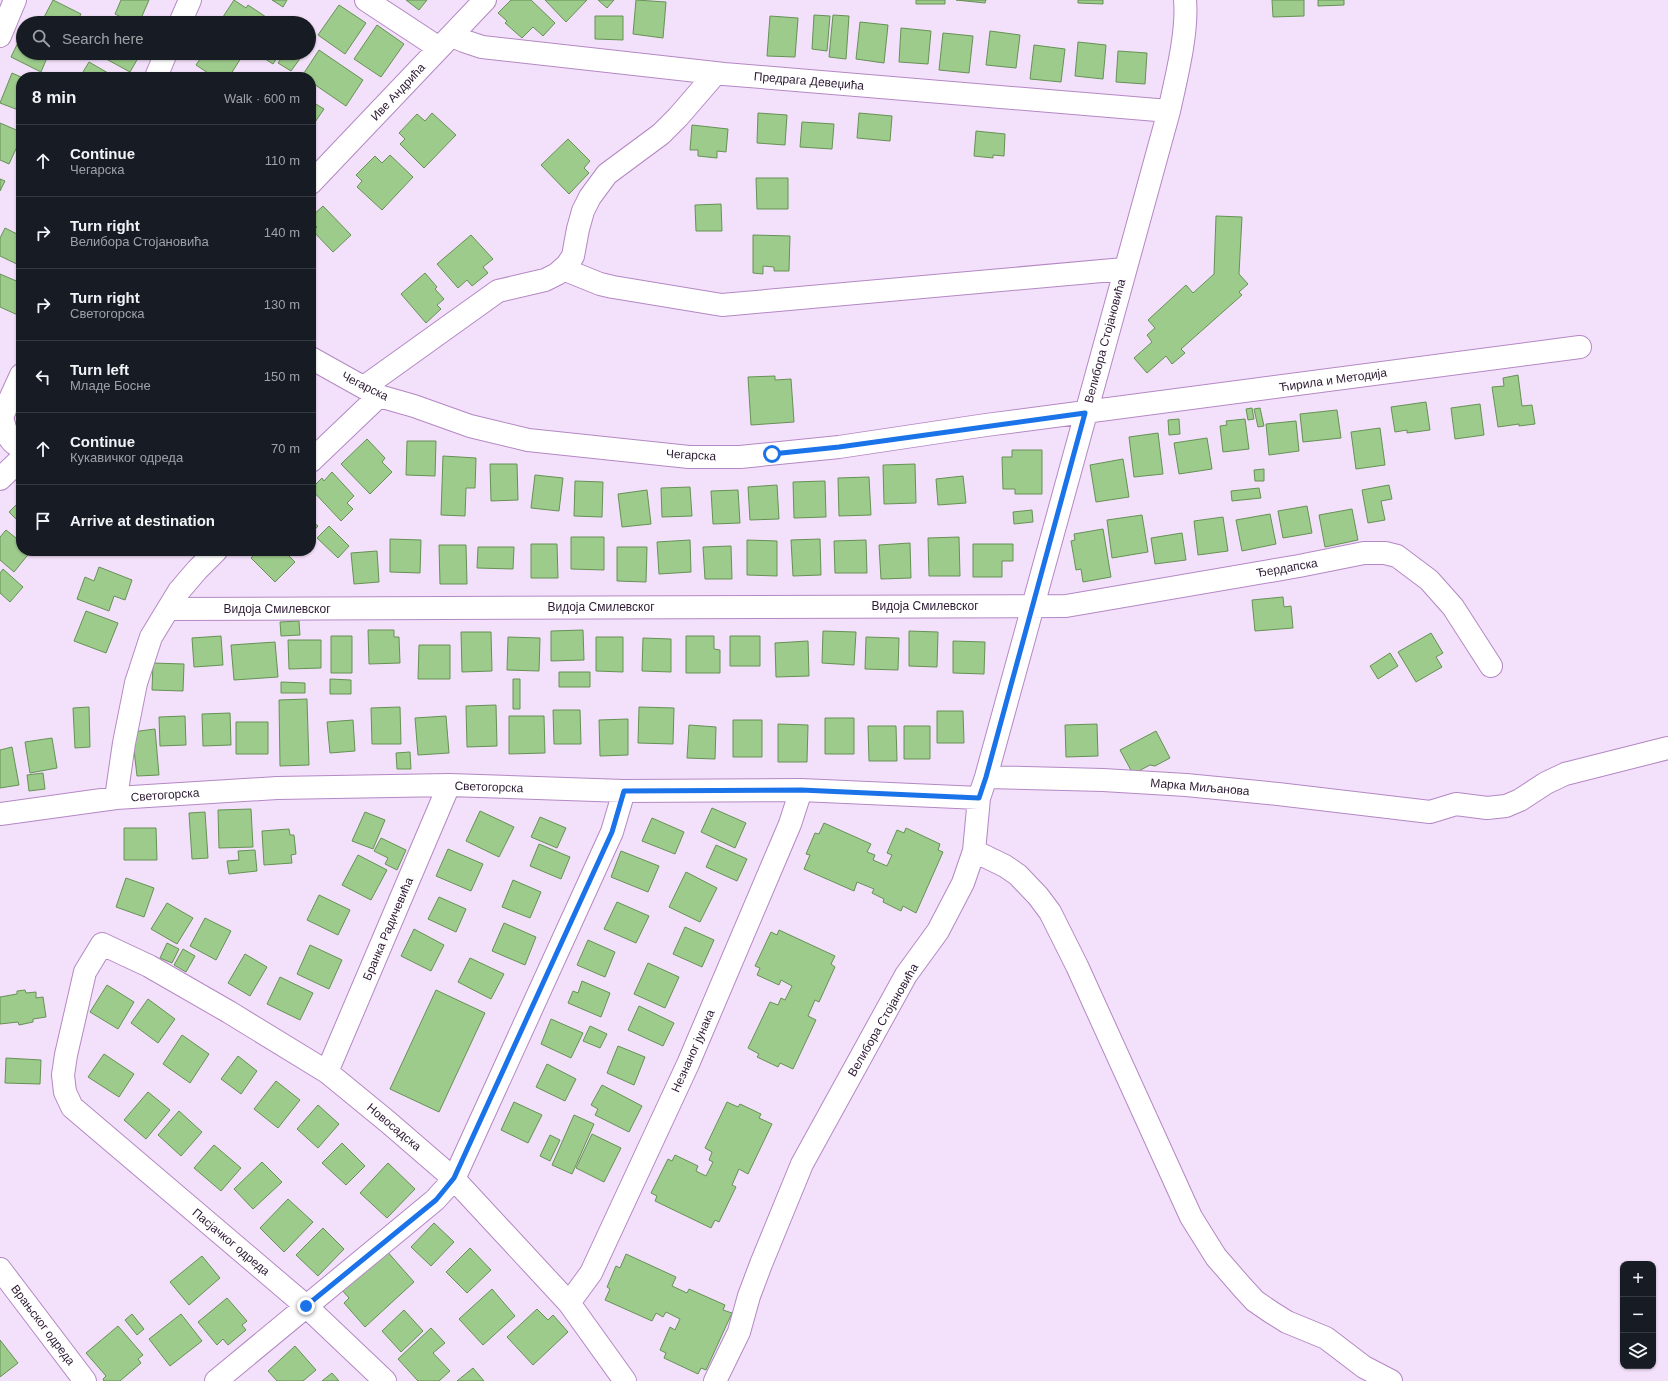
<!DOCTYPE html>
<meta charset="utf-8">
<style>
body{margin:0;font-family:Helvetica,sans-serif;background:#242831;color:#f1f3f6}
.controls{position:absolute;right:12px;bottom:12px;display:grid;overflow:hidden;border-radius:8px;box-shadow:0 1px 3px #0004}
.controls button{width:36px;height:36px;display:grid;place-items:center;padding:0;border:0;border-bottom:1px solid #363941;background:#171b24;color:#f1f3f6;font:20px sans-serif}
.stop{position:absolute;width:12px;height:12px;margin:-9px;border:3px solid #1a73e8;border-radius:50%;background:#fff}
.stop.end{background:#1a73e8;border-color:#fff;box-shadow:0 1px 4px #0008}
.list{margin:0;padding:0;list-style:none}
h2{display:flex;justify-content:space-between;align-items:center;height:52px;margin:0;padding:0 16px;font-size:17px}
h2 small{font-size:13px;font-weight:400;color:#9ea1a6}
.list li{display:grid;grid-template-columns:26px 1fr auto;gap:12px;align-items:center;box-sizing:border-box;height:72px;padding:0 16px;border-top:1px solid #363941}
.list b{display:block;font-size:15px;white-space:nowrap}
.list p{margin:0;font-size:13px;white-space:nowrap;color:#9ea1a6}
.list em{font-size:13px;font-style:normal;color:#9ea1a6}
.icon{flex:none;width:22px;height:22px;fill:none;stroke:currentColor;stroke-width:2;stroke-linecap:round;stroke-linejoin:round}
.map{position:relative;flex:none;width:1668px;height:1381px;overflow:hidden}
.search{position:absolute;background:#171b24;box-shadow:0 1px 3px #0004;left:16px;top:16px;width:300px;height:44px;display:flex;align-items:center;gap:10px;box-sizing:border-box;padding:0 14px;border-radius:22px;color:#9ea1a6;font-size:15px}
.panel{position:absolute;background:#171b24;box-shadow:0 1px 3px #0004;left:16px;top:72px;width:300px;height:484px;border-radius:16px}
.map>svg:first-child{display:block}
.building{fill:#9dcb8c;stroke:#669155}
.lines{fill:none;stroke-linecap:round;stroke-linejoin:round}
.minor-casing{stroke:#b488c4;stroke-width:24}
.minor{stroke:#fff;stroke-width:22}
.route{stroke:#1a73e8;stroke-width:5}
.labels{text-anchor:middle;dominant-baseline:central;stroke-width:3.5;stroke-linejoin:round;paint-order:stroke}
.street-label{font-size:12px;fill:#2c1a32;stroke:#fff}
</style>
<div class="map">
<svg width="1668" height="1381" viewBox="0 0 1668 1381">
<rect width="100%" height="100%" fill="#f3e0fa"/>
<!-- building -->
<path class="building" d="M53,0L81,14L76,23H41Z
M121,0H149L139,23H133L115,14Z
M234,0L246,8L248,5L269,19L266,23H219Z
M272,0H287L283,7Z
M406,0H427L419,10Z
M511,0H531L555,23L543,36L533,27L522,38L505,23L507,21L498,13Z
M545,0H587L566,22Z
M598,0H614L607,8Z
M636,0L666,2L663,38L633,34Z
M916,0H945V4H916Z
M956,0H986L985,3Z
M1078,0H1103V4L1078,3Z
M1272,0H1304V16L1273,17Z
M1318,0H1344V5L1318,6Z
M339,5L366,23L345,54L318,35Z
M814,15L830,16L827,51L812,49Z
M833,15L849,16L846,59L829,57Z
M595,16H623V40L595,39Z
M770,16L798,18L795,57L767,56Z
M860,22L888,25L884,63L856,59Z
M377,25L404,44L381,77L354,59Z
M901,28L931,31L928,64L899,62Z
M309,31L316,36L309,45Z
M990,31L1020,35L1016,68L986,65Z
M23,32V53H49L41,72L11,57Z
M943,33L973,36L969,73L939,70Z
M1078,42L1106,45L1103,79L1075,76Z
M1034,45L1065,49L1061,82L1030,79Z
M319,50L363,80L346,106L311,82V77L302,76Z
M1118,51L1147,53L1145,84L1116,82Z
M98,53H141L130,72L97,54Z
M204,53H233L241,58L229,77H214L196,65Z
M264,53H280L273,64L262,57Z
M285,53H304L291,71L278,63Z
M89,62L115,77H80Z
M12,73L21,77V111L0,103Z
M311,101L324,109L311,128Z
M432,113L456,135L424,168L400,144L405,139L399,133L417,114L425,121Z
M758,113L787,115L785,145L757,143Z
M859,113L892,116L890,141L857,138Z
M802,122L834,124L832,149L800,147Z
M0,123L21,132V138L9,164L0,160Z
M692,125L728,129L726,152L717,151V158L698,156V150H690Z
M976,131L1005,134L1004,156L993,155V158L974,156Z
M568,139L590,161L584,168L589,173L569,194L541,165Z
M390,155L413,177L382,210L357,187L362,181L356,175L375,156L382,163Z
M756,178H788V209H757Z
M0,179L5,181L0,191Z
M721,204L722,231H696L695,205Z
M323,206L351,235L333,252L313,231L317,227L311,221V217Z
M1216,216L1242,217L1239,274L1248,284L1239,292L1242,295L1181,349L1185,353L1172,364L1166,356L1147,373L1134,358L1152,342L1147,335L1155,328L1148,320L1186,285L1193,293L1214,274Z
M5,228L21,236V266L0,256V238Z
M471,235L493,259L483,267L488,273L472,286L467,280L458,288L437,264Z
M753,235L790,236L789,271H774V267L763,266V274L753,273Z
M425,273L437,287L435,289L444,299L437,305L441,309L426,323L401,294Z
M0,274L21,283L20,316L0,307Z
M1518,375L1522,406L1532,405L1535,424L1519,426V424L1498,427L1492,387L1504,386L1503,378Z
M775,376V380L791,379L794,422L751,425L748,377Z
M1426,402L1430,430L1407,433V430L1395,432L1391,407Z
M1480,404L1484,435L1455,439L1451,408Z
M1252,408L1254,419L1248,420L1246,409Z
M1260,408L1264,426L1258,427L1254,409Z
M1337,410L1341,438L1303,442L1300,414Z
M1179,419L1180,434L1169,435L1168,420Z
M1245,419L1249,449L1223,452L1220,426L1227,425L1226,421Z
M1296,421L1299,451L1269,455L1266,424Z
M1380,428L1385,465L1356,469L1351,432Z
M1158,433L1163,474L1134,477L1129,437Z
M1207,438L1212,469L1179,474L1174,443Z
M367,439L385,458L382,462L392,472L370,494L341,464Z
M407,441H436L435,476L406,475Z
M1012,450H1042V494H1015V489H1003L1002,457H1012Z
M443,456L476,458L475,488H466L465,516L441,515Z
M1123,459L1129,497L1096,502L1090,465Z
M490,464H517L518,500L491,501Z
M915,464L916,503L884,504L883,465Z
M1264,469V481H1255L1254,470Z
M332,472L354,496L347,503L353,509L341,521L311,489L322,478L324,481Z
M535,475L563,478L559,511L531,508Z
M963,476L966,503L938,505L936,479Z
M869,477L871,515L839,516L838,478Z
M575,481L603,482L602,517L574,516Z
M825,481L826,517L794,518L793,482Z
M777,485L779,519L750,520L748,487Z
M1389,485L1392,499L1381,501L1385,520L1368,523L1362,490Z
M690,487L692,516L662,517L661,488Z
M1259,488L1261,498L1232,501L1231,491Z
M647,490L651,524L622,527L618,494Z
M738,490L740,523L713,524L711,491Z
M21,500V524L9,512Z
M1307,506L1312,533L1283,538L1278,511Z
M1352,509L1358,540L1325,547L1319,515Z
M1032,510L1033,522L1014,524L1013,512Z
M1270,514L1276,544L1242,551L1236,520Z
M1142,515L1148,552L1112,558L1107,520Z
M1223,517L1228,551L1198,555L1194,521Z
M311,520L318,526L311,534Z
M329,526L349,546L338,558L317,538Z
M1103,529L1111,577L1083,582L1081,569L1076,570L1071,541L1075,540L1074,534Z
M6,530L21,542V551H31L14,572L0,560V537Z
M1182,533L1186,560L1155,564L1151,538Z
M571,537H604V570L571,569Z
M959,537L960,576H929L928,538Z
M390,539L421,540L420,573L390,572Z
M820,539L821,575L793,576L791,540Z
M690,540L691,572L659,574L657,542Z
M747,540L777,541V576L747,575Z
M866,540L867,573H835L834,541Z
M910,543L911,578L881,579L879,545Z
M531,544H557L558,578H531Z
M973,544H1013V561H1002V577H973Z
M439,545H466L467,584H440Z
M731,546L732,579H705L703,547Z
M478,547H514L513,569L477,568Z
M617,547H647L646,582L617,581Z
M257,551H284L295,562L275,582L251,558Z
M377,551L379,582L354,584L351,553Z
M99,567L132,580L125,600L114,596L109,611L77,599L85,577L94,581Z
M3,569L23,587L10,602L0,593V573Z
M1283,597L1284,607L1291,606L1293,628L1255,631L1252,600Z
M86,611L118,623L106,653L74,641Z
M299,621L300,635L281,636L280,622Z
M368,630H394V637H399L400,663L369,664Z
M583,630L584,660L551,661V631Z
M823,631L856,632L854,665L822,663Z
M909,631L938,632L937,667L909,666Z
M461,632H491L492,671L462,672Z
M1431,633L1443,653L1436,657L1442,667L1416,682L1398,652Z
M221,636L223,665L194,667L192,638Z
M331,636H352V673H331Z
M686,636H714V649L720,650V673H686Z
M730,636H760V666H730Z
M508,637L540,638L539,671L507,670Z
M596,637H623V672L596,671Z
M866,637L899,638L898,670L865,669Z
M643,638L671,639V672L642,671Z
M288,640H321V668L289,669Z
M808,641L809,676L776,677L775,643Z
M953,641L985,642L984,674L953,673Z
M275,642L278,677L234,680L231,645Z
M419,645H450V679H418Z
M1390,653L1398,666L1378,679L1370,666Z
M153,663L184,664L183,691L152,690Z
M559,672H590V687H559Z
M330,679L351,680V694H330Z
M513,679H520V709H513Z
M281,682L305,683V693H281Z
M307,699L309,765L280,766L279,700Z
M496,705L497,746L467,747L466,706Z
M89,707L90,747L75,748L73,708Z
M400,707L401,744H372L371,708Z
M639,707L674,708L673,744L638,743Z
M553,710H580L581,744H554Z
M937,711H963L964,743H937Z
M230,713L231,745L203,746L202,714Z
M185,716L186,745L160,746L159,717Z
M446,716L449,753L418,755L415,718Z
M509,716H544L545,753L509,754Z
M825,718H854V754H825Z
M628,719V755L600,756L599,720Z
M353,720L355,751L330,753L327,722Z
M733,720H762V757H733Z
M236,722H268V754H236Z
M778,724L808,725L807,762H778Z
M1097,724L1098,756L1066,757L1065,725Z
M689,725L716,727L715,759L687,758Z
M868,726H896L897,761H869Z
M904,726H930V759H904Z
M155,729L159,775L137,776L132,732Z
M1156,731L1170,758L1155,766L1150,765L1133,774L1120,750Z
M52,738L57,768L30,773L25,742Z
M12,747L19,785L0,788V750Z
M410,752L411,769H397L396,753Z
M43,773L45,789L29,791L27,775Z
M712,808L746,823L735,848L701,832Z
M251,809L253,847L219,848L218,810Z
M480,811L514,827L499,857L466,841Z
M205,812L208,858L192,859L189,813Z
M365,812L385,820L373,849L352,841Z
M540,817L566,828L557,848L531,837Z
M652,818L684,832L675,854L642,841Z
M824,823L871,844L867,852L875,855L873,860L887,866L892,855L887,853L897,830L904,833L906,828L940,844L938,850L943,852L916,913L903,906L901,911L883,902L884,899L872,893L874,889L857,882L854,891L804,869L810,855L806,854L815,833L819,834Z
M124,828H156L157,860H124Z
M289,829L290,835H294L296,854L291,855L292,863L264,865L262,831Z
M381,838L406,850L397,870L385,864L388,858L374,851Z
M539,844L570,857L561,879L530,866Z
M716,845L747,859L737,881L706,867Z
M448,849L483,864L471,891L436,876Z
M255,850L257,871L229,874L227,861L239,860L238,851Z
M621,851L659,866L648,892L611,877Z
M358,855L387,870L371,900L342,885Z
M686,872L717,888L700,922L669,907Z
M126,878L154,888L144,917L116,907Z
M513,880L541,892L530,918L502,907Z
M319,895L350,910L338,935L307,920Z
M439,897L466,909L456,932L428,919Z
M617,902L649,916L636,943L604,929Z
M167,903L193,918L177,944L151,929Z
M205,918L231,931L216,960L190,946Z
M504,923L536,937L525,965L492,951Z
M685,927L714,940L702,967L673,954Z
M414,929L444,945L431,971L401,956Z
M779,930L835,956L831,964L835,967L819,1002L815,1000L808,1016L816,1020L793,1069L780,1063L778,1067L757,1057L759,1054L748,1048L770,1002L778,1005L781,998L785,1000L792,986L781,980L779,985L757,975L760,968L755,966L771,932L777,935Z
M588,940L615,952L605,977L577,965Z
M167,943L179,949L172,963L160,958Z
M310,945L342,960L329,989L297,974Z
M183,949L195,956L186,972L174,965Z
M245,954L267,967L250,996L228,983Z
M470,958L504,974L491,999L458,982Z
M648,963L679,977L665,1008L634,994Z
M280,977L313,993L300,1020L267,1004Z
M582,981L610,993L601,1017L568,1003L573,991L578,993Z
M107,985L134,1002L118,1029L90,1012Z
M25,990L26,993L36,992V998L43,997L46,1017L33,1019V1022L19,1025L18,1022L0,1024V997L17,994V991Z
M436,990L485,1013L439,1112L390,1089Z
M148,999L175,1019L158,1043L131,1023Z
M639,1006L674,1023L663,1046L628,1030Z
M551,1019L583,1033L571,1058L541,1044Z
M590,1026L607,1034L600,1048L583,1041Z
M182,1035L209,1054L190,1083L163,1064Z
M618,1046L645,1057L634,1085L607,1073Z
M104,1054L134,1074L119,1097L88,1077Z
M238,1056L257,1071L241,1094L221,1079Z
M6,1058L41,1060L40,1084L5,1083Z
M547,1064L576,1079L565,1101L536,1087Z
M276,1081L300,1100L278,1128L254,1109Z
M602,1085L642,1106L629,1132L595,1115L598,1109L591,1105Z
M148,1092L170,1110L146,1139L124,1120Z
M514,1102L542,1115L528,1143L501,1130Z
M727,1102L738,1107L740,1104L761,1114L759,1118L772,1124L748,1174L739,1169L732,1185L736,1187L719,1222L715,1220L711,1228L655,1201L657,1196L651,1193L668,1159L672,1161L675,1155L698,1166L696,1171L706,1176L713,1162L709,1160L712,1152L705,1148Z
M318,1105L339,1124L318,1148L297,1129Z
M179,1111L202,1132L181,1156L158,1135Z
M574,1115L594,1124L572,1174L552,1165Z
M592,1134L621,1148L604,1182L576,1168Z
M550,1135L560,1140L550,1161L540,1156Z
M342,1143L365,1166L346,1185L322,1163Z
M214,1145L241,1168L221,1191L194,1168Z
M262,1162L282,1182L253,1209L234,1189Z
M388,1163L415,1189L387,1218L360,1193Z
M288,1199L313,1222L284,1252L260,1228Z
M434,1223L454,1242L431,1266L411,1247Z
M323,1228L344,1249L318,1276L296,1255Z
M470,1248L491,1270L467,1293L446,1272Z
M385,1249L414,1282L365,1327L344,1303L349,1298L341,1289Z
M626,1254L676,1277L672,1286L687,1293L689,1289L725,1305L723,1310L732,1313L706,1370L701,1368L698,1374L664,1358L666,1353L660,1350L670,1327L675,1330L680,1319L666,1312L663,1317L656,1313L652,1321L605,1300L610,1289L607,1287L616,1266L620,1268Z
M202,1256L220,1278L189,1305L170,1282Z
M492,1289L515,1316L483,1345L459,1319Z
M227,1298L247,1321L242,1325L246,1330L228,1345L223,1339L217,1345L198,1322Z
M537,1309L548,1320L553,1315L568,1332L533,1365L507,1337Z
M404,1310L423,1331L401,1352L382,1331Z
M132,1314L144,1329L137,1335L125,1320Z
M181,1314L202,1341L170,1366L149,1339Z
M118,1326L143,1355L138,1359L141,1363L120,1381H104L103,1379L106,1376L86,1353Z
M431,1328L445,1343L433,1353L450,1371L439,1381H418L398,1359Z
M0,1340L18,1363L0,1377Z
M295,1346L316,1370L303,1381H277L268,1371Z
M473,1368L484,1381H457Z
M332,1373L339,1381H322Z"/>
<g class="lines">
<!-- minor casing -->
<g class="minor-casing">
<path id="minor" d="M366,0L439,48
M180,23L190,0
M0,36L15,0
M452,36L464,41L482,47L724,74L1169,111
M156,77L166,53
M311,183L485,0
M563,269L600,284L613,287L722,305L1124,269
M311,358L379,396L414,406L470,426L528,440L689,457H740L839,447L986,425L1580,347
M364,387L498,291L545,280L557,274L567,265L573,256L578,229L583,211L590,197L607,174L661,134L678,117L716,73
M2,417C5,429 8,443 21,447
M0,421L21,375
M311,461L379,396
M0,479L21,459
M169,609L1066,606L1299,566L1364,553H1385L1397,556L1429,580L1453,607L1491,666
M986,777L1103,780L1186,785L1278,794L1430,812L1456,804L1487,808L1506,806L1520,800L1546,783L1565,774L1668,748
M116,798L124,743L136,683L151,637L179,591L197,570L216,551
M0,814L116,798L277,788L449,785L624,791L801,790L979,798
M974,851L1005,866L1018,875L1038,896L1050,912L1077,966L1191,1217L1216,1257L1243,1288L1255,1301L1271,1312L1287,1322L1326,1338L1364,1367L1391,1381
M327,1072L449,785
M0,1269L85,1381
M569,1303L591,1273L688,1064L790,824L801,790
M216,1381L435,1200L454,1179L612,832L624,791
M385,1381L306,1306L72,1107L65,1092L63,1075L66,1055L85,972L102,944L149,966L229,1012L327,1072L388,1122L454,1179L569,1303L625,1381
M715,1381L739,1332L749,1296L761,1264L802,1164L906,975L938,931L963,883L974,851L979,798L986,777L1169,111C1176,79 1188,32 1185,0"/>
</g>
<!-- minor -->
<use href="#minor" class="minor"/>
</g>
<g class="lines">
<!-- route -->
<path class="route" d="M306,1306L436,1200L454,1178L612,832L624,791L801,790L979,798L986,777L1085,413L839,447L772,454"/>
</g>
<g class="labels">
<!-- street labels -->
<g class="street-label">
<text transform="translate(809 81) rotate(5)">Предрага Девеџића</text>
<text transform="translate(398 92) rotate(-47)">Иве Андрића</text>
<text transform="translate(1105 341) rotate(-75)">Велибора Стојановића</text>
<text transform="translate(1333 380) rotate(-8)">Ћирила и Методија</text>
<text transform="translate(365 386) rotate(26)">Чегарска</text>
<text transform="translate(691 455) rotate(3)">Чегарска</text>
<text transform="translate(1287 568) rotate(-10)">Ђердапска</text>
<text x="925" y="606">Видоја Смилевског</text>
<text x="601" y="607">Видоја Смилевског</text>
<text x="277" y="609">Видоја Смилевског</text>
<text transform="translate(489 787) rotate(2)">Светогорска</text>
<text transform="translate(1200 787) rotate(5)">Марка Миљанова</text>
<text transform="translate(165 795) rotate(-4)">Светогорска</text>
<text transform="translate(388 929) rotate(-67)">Бранка Радичевића</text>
<text transform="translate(883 1020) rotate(-60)">Велибора Стојановића</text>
<text transform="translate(693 1051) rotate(-66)">Незнаног јунака</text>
<text transform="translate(394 1127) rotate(40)">Новосадска</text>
<text transform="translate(231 1242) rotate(40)">Пасјачког одреда</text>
<text transform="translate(43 1325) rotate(53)">Врањског одреда</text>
</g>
</g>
</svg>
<div class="controls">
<button>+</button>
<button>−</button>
<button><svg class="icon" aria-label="layers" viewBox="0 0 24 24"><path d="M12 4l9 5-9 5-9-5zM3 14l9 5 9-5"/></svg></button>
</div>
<div class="stop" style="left:772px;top:454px"></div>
<div class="stop end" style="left:306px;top:1306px"></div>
<div class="search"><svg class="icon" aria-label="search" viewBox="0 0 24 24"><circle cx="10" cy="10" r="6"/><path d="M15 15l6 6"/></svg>Search here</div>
<section class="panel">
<h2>8 min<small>Walk · 600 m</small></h2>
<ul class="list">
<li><svg class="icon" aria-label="ahead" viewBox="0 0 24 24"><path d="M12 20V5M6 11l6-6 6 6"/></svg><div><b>Continue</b><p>Чегарска</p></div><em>110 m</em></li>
<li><svg class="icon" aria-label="right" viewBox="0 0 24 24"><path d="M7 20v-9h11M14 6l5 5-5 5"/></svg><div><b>Turn right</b><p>Велибора Стојановића</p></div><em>140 m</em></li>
<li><svg class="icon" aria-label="right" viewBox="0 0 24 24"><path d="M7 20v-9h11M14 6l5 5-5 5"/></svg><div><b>Turn right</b><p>Светогорска</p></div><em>130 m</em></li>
<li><svg class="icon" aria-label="left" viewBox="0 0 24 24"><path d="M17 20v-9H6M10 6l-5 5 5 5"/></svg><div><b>Turn left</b><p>Младе Босне</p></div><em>150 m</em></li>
<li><svg class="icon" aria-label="ahead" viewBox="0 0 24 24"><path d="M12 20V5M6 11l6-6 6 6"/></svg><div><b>Continue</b><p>Кукавичког одреда</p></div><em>70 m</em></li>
<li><svg class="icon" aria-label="arrive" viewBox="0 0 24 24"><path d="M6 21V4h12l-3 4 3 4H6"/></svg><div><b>Arrive at destination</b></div></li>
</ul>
</section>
</div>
